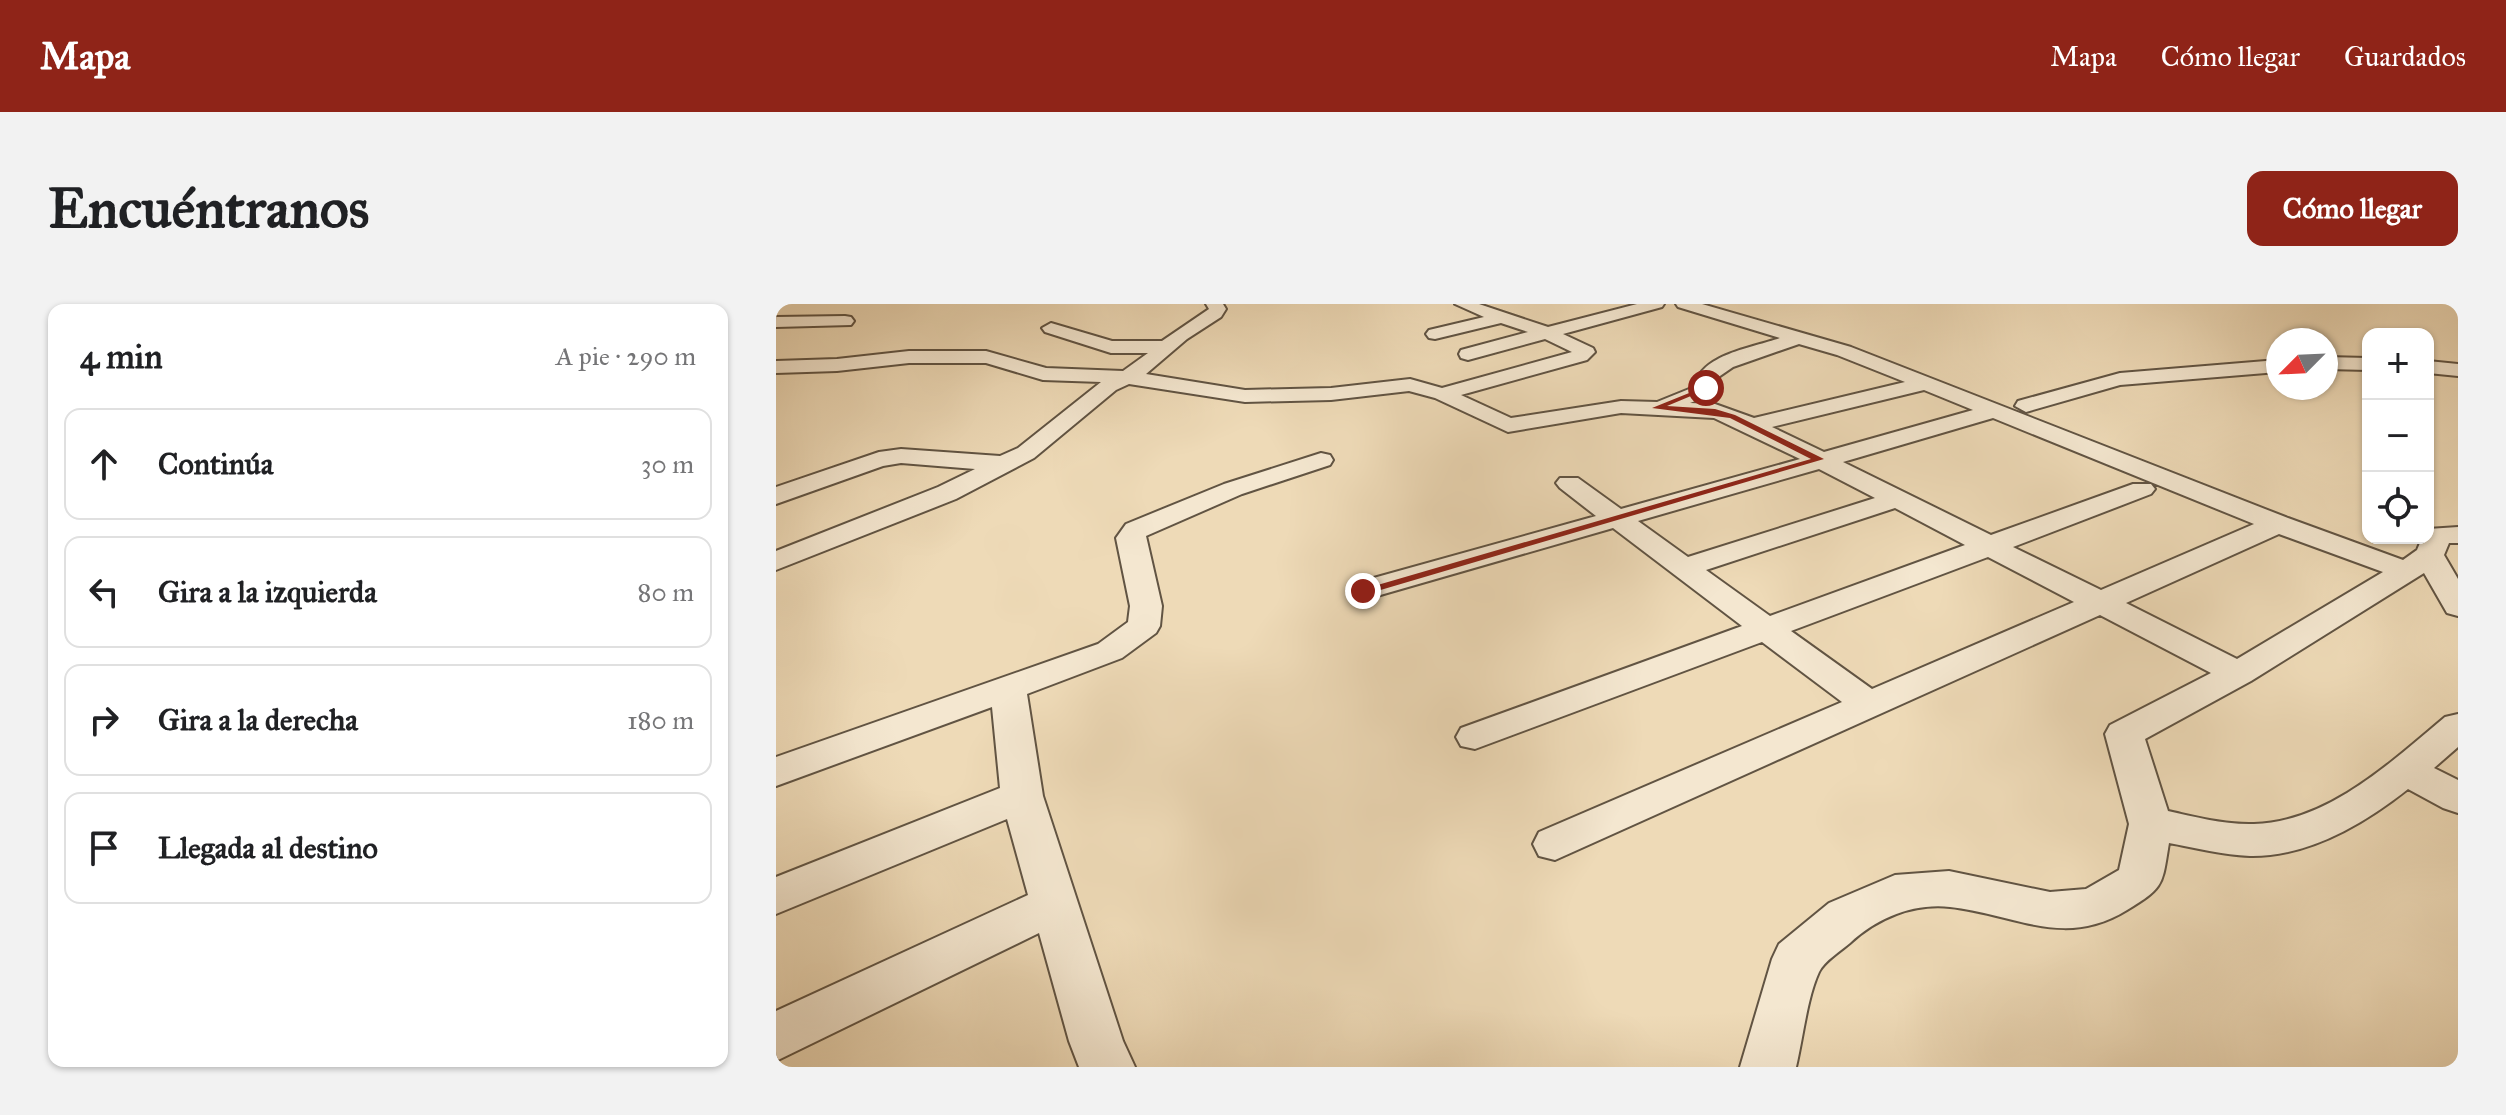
<!DOCTYPE html>
<html lang="es">
<meta charset="utf-8">
<style>
body{margin:0;font-family:"IM FELL Great Primer",serif;background:#f2f2f2;color:#202124}
.controls{position:absolute;right:24px;top:24px;display:grid;overflow:hidden;border-radius:16px;box-shadow:0 2px 6px #0004}
.controls button{width:72px;height:72px;display:grid;place-items:center;padding:0;border:0;border-bottom:2px solid #e0e0e0;background:#fff;color:#202124;font:40px sans-serif}
.compass{position:absolute;left:1490px;top:24px;width:72px;height:72px;border-radius:50%;background:#fff;box-shadow:0 2px 6px #0004;rotate:246deg}
.stop{position:absolute;width:24px;height:24px;margin:-18px;border:6px solid #8f2418;border-radius:50%;background:#fff}
.stop.end{background:#8f2418;border-color:#fff;box-shadow:0 2px 8px #0008}
.list{margin:0;padding:0;list-style:none}
h2{display:flex;justify-content:space-between;align-items:center;height:104px;margin:0;padding:0 32px;font-size:34px}
h2 small{font-size:26px;font-weight:400;color:#757577}
.list li{display:grid;grid-template-columns:52px 1fr auto;gap:24px;align-items:center;box-sizing:border-box;height:112px;margin:0 16px 16px;padding:0 16px;border:2px solid #e0e0e0;border-radius:16px}
.list b{display:block;font-size:30px;white-space:nowrap}
.list em{font-size:26px;font-style:normal;color:#757577}
.icon{flex:none;width:44px;height:44px;fill:none;stroke:currentColor;stroke-width:2;stroke-linecap:round;stroke-linejoin:round}
.map{position:relative;flex:none;width:1682px;height:763px;overflow:hidden;border-radius:16px}
header{display:flex;align-items:center;gap:48px;box-sizing:border-box;height:112px;padding:0 40px;background:#8f2418;color:#fff}
header strong{font-size:38px}
nav{display:flex;gap:44px;margin-inline-start:auto;font-size:28px}
.intro{display:flex;align-items:center;justify-content:space-between;box-sizing:border-box;height:192px;padding:0 48px}
h1{margin:0;font-size:56px}
.button{padding:20px 36px;border-radius:16px;background:#8f2418;color:#fff;font-size:28px;font-weight:700}
main{display:flex;gap:48px;padding:0 48px}
aside{flex:1;background:#fff;border-radius:16px;box-shadow:0 2px 6px #0004}
.map>svg:first-child{display:block}
.lines{fill:none;stroke-linecap:round;stroke-linejoin:round}
.minor-casing{stroke:#615443;stroke-width:4}
.minor{fill:#f4e7d0;fill-rule:evenodd}
.route{fill:#8f2418}
</style>
<header>
<strong>Mapa</strong>
<nav><a>Mapa</a><a>Cómo llegar</a><a>Guardados</a></nav>
</header>
<div class="intro"><h1>Encuéntranos</h1><a class="button">Cómo llegar</a></div>
<main>
<aside>
<h2>4 min<small>A pie · 290 m</small></h2>
<ul class="list">
<li><svg class="icon" aria-label="ahead" viewBox="0 0 24 24"><path d="M12 20V5M6 11l6-6 6 6"/></svg><div><b>Continúa</b></div><em>30 m</em></li>
<li><svg class="icon" aria-label="left" viewBox="0 0 24 24"><path d="M17 20v-9H6M10 6l-5 5 5 5"/></svg><div><b>Gira a la izquierda</b></div><em>80 m</em></li>
<li><svg class="icon" aria-label="right" viewBox="0 0 24 24"><path d="M7 20v-9h11M14 6l5 5-5 5"/></svg><div><b>Gira a la derecha</b></div><em>180 m</em></li>
<li><svg class="icon" aria-label="arrive" viewBox="0 0 24 24"><path d="M6 21V4h12l-3 4 3 4H6"/></svg><div><b>Llegada al destino</b></div></li>
</ul>
</aside>
<div class="map">
<svg width="1682" height="763" viewBox="0 0 1682 763">
<rect width="100%" height="100%" fill="#eedab7"/>
<filter id="stains"><feTurbulence type="fractalNoise" baseFrequency=".0025" numOctaves="4"/><feColorMatrix values="0 0 0 0 .2 0 0 0 0 .09 0 0 0 0 .02 0 0 0 .5 -.17"/></filter>
<radialGradient id="worn" r=".72"><stop offset=".6" stop-color="#630" stop-opacity="0"/><stop offset="1" stop-color="#630" stop-opacity=".3"/></radialGradient>
<g class="lines">
<!-- minor casing -->
<g class="minor-casing">
<path id="minor" d="M430,0H447L450,5L445,13L411,35L370,70L469,86L555,84L634,75L666,84L796,48L769,35L692,56L685,54L683,50L685,46L752,28L725,19L659,35L653,34L650,30L653,26L708,13L679,0H703L772,23L861,0H888L886,3L787,30L817,44L819,48L811,56L685,91L735,114L845,97L881,98L918,83C925,50 976,44 1004,34L902,3L900,0H926L1075,43L1512,214L1627,256L1641,246L1646,234H1652V225L1682,223V239H1673L1668,251L1682,275V312L1671,309L1648,269L1475,377L1369,435L1392,507C1420,513 1449,521 1478,520C1552,518 1615,458 1669,413L1682,410V443L1658,464L1682,476V509L1667,504L1632,485C1588,520 1532,553 1474,552C1447,551 1420,544 1393,539C1386,581 1389,583 1351,606C1288,645 1239,610 1174,603C1137,599 1101,614 1074,639C1065,647 1048,657 1043,668C1031,694 1027,734 1020,763H964L996,655L1003,640L1053,599L1119,571L1173,567L1274,588L1310,585L1343,566L1353,520L1329,430L1334,421L1435,369L1324,311L779,556L763,552L757,540L763,528L1066,398L986,338L699,445L685,442L680,433L685,424L966,322L837,224L587,296L576,294L571,287L576,280L820,212L784,184L780,179L784,174H802L845,205L1024,155L938,114L845,109L732,128L659,94L633,87L555,96L469,98L353,80L340,86L258,154L180,195L0,266V247L162,183L199,165L125,159L107,162L0,200V183L103,148L125,145L224,152L242,144L325,78L267,76L210,59H133L61,67L0,69V57L61,55L133,47H210L270,64L347,67L372,49H335L269,28L266,24L275,19L336,37H386L433,5ZM1023,40L1061,51L1129,78L978,114L939,100L914,99L935,91L941,74L957,63ZM1148,86L1197,106L1048,148L996,123ZM1217,114L1478,220L1325,286L1237,243L1375,190L1379,185L1375,180H1357L1215,231L1067,158ZM1043,165L1099,194L912,253L862,217ZM1119,204L1189,241L994,312L930,266ZM1503,230L1607,268L1461,355L1350,299ZM1212,253L1298,298L1096,385L1015,327Z
M69,12L75,13L78,17L75,21L0,23V13Z
M1550,53L1592,54V66L1550,65Z
M1502,56V68L1344,81L1250,108L1239,102L1242,97L1344,69Z
M1652,57L1682,60V72L1652,69Z
M545,149L554,151L557,156L554,161L466,190L370,232L386,302L384,322L380,329L346,354L251,390L267,492L347,737L359,763H303L293,737L263,629L0,757V707L252,591L231,515L0,610V573L224,484L216,403L0,482V453L322,340L352,318L354,302L340,234L350,220L448,180Z"/>
</g>
<!-- minor -->
<use href="#minor" class="minor"/>
</g>
<!-- route -->
<path class="route" d="M928,83L934,84L891,102L939,105L959,111L1048,155L591,290L581,287L1035,155L954,114L876,104Z"/>
<rect width="100%" height="100%" filter="url(#stains)"/>
<rect width="100%" height="100%" fill="url(#worn)"/>
</svg>
<div class="controls">
<button>+</button>
<button>−</button>
<button><svg class="icon" aria-label="locate" viewBox="0 0 24 24"><circle cx="12" cy="12" r="6"/><path d="M12 2v4M12 18v4M2 12h4M18 12h4"/></svg></button>
</div>
<svg class="compass" viewBox="-18 -18 36 36"><path d="M0-13l5 13h-10z" fill="#e53935"/><path d="M0 13l5-13h-10z" fill="#757577"/></svg>
<div class="stop" style="left:930px;top:84px"></div>
<div class="stop end" style="left:587px;top:287px"></div>
</div>
</main>
